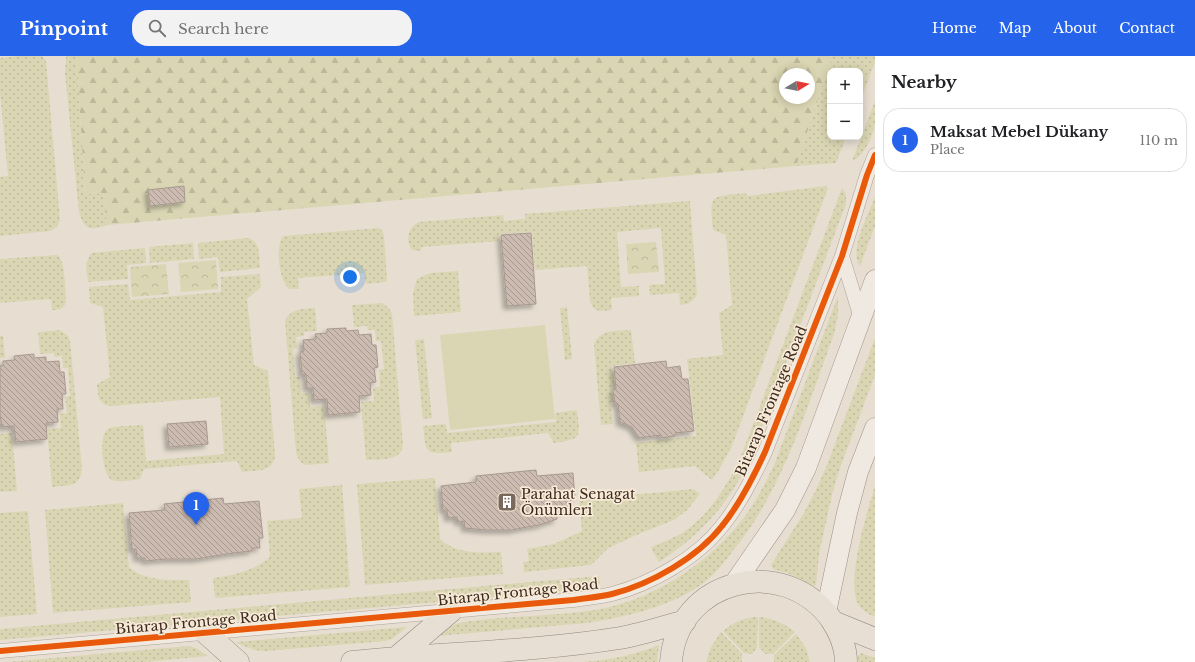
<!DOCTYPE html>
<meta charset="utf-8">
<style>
body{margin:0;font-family:"Libre Baskerville",serif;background:#f2f2f2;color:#202124}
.controls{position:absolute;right:12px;top:12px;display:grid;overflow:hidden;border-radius:8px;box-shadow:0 2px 10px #0003}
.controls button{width:36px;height:36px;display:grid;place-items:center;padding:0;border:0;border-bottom:1px solid #e0e0e0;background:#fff;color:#202124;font:20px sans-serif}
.compass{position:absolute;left:779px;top:12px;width:36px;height:36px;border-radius:50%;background:#fff;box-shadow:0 2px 10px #0003;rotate:80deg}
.you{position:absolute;left:350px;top:221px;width:14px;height:14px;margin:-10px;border:3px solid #fff;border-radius:50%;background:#1a73e8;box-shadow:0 0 0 6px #1a73e833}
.badge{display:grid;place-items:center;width:26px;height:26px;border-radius:50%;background:#2563eb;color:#fff;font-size:13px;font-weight:700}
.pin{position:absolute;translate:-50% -33px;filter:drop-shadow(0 1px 2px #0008)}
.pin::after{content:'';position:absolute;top:21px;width:14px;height:12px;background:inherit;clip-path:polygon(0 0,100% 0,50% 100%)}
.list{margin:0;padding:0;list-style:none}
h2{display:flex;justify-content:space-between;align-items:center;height:52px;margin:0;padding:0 16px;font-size:17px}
h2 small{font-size:13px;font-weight:400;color:#757577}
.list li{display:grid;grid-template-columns:26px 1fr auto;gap:12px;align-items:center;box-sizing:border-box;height:64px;margin:0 8px 8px;padding:0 8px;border:1px solid #e0e0e0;border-radius:16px}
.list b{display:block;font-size:15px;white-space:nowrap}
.list p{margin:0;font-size:13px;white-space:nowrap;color:#757577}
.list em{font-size:13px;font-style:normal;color:#757577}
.icon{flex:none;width:22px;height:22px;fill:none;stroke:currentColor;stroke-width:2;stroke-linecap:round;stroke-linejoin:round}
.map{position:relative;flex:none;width:875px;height:606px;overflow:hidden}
header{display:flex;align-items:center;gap:24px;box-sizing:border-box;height:56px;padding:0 20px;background:#2563eb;color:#fff}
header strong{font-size:19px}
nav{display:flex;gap:22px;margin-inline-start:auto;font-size:14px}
.search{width:280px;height:36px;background:#f2f2f2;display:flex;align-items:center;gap:10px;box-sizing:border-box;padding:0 14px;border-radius:16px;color:#757577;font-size:15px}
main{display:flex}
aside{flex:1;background:#fff}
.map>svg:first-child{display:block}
.grass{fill:url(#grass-dots)}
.forest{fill:url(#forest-firs);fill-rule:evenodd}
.park{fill:url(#park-crowns)}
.pitch{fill:#dad6b3}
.building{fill:url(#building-back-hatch);stroke:#a8998f;filter:url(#shadow)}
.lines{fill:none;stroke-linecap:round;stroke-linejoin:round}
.street-casing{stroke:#ada399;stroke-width:15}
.secondary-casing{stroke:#9d9389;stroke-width:21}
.primary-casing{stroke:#928980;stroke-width:23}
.street{stroke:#efe9e2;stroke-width:14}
.secondary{stroke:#efe9e2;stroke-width:20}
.primary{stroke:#e7dfd4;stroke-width:22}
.cycleway-casing{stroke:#f7ead7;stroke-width:8}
.cycleway{stroke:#e8590c;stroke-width:6}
.labels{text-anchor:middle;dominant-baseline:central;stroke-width:3.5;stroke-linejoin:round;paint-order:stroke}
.street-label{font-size:14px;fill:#3d2a1f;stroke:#f7ead7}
.poi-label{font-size:14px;fill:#3d2a1f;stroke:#f7ead7;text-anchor:start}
</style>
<header>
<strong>Pinpoint</strong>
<div class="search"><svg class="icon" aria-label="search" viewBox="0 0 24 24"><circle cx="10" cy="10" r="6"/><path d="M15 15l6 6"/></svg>Search here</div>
<nav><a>Home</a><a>Map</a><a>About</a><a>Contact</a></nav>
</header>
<main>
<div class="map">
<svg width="875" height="606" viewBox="0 0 875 606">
<defs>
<pattern id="grass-dots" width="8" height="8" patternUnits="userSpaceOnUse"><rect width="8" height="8" fill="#dad6b3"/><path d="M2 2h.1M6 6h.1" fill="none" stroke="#bcb89a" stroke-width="1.8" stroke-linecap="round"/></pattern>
<pattern id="forest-firs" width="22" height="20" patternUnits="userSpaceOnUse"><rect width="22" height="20" fill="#dad6b3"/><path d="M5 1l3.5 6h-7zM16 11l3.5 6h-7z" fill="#bcb89a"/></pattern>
<pattern id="park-crowns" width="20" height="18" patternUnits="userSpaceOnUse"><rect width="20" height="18" fill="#dad6b3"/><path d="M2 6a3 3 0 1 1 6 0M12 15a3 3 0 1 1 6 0" fill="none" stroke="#bcb89a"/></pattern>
<pattern id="building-back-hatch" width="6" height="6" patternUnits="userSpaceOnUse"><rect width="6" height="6" fill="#cbbbb1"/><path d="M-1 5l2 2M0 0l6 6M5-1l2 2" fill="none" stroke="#a6988f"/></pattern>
<filter id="shadow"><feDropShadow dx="-3.5" dy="3.5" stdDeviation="2" flood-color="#0004"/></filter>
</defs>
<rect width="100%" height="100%" fill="#e7ded1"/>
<!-- grass -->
<path class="grass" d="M18,0H42L46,5L60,164L57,171L50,175L0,180V121L8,120L0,36V2Z
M66,0H78L77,7L85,138L103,137L107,169C90,175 84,174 79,156L65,18Z
M832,0H875V6L860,45V15H830V81H846L836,107L796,110Z
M875,45C875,52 875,61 875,68C873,80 864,101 852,105Z
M825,130L828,132L732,390L720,412L712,424L695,410L639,416L636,387L696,380L687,303L723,299L719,257L732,249L726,179L713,174C709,137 710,141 745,137L748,140Z
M842,132L846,138V148L748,407C728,449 698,481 659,506L653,496L651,491C663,486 675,482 685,475C708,460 728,428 740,403Z
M875,141V170L860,210C848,197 869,156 875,141Z
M690,145L697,237C695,246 688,248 680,249L679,237L650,239L649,229L665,228L661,172L617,176L621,231L639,230V240L611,242L612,254L602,255L596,254L592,250L590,244L587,210L535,214L532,176L499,178L500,185L421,191V195L412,194C405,184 408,171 419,166L503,159L504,165L525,163V158Z
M379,172L382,174L384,180L387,224L385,226L366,228L365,217L298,222L299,233H289C279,225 275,190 283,180Z
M248,182C261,185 259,202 260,212L220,216L218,201L199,203L198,187Z
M193,187L194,203L150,207L149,191Z
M145,192L146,207L127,209L128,223L88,226L86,208L91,197Z
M57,199C66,204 65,236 66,246C64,253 59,254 52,254L51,243L0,247V203Z
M458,215L461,256L414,260L413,236L417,223L430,217Z
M260,218L261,231L247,243L254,309L268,315L275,399C274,417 256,414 242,416L237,405L144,413L140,423C132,424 119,427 112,424C102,419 98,378 108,373C115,369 134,370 143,369L146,405L224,398L220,341L112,350C98,350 98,339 97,328L110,321L103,251L90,247L89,231L128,228L130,244L221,236V221Z
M838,240V260L834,278C806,353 784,433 732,496C721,511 710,524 693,534C662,553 623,561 587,567L436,580L448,571L459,567C506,559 554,561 601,553C649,543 695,516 728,480C748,460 762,435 774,409Z
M382,247L389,252L392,258L403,390C400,406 379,403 366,404L361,346L374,345L373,332L380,331L379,314L384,313L381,285H376L375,274H368L367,270L354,271L352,249Z
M567,251L572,303L565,304L560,252Z
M315,252L317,275L304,276V280L296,281L297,292L293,293L295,321H300L301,338L309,337L310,351L324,350L329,407L307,409C300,408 298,402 296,396L285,265C291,252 302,253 315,252Z
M60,274L68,280L70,285L82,413C80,432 68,429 52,431L47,373L61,372L60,358L67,357L65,341L70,340L68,312H63L62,300L54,301V297L40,298L38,276Z
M631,274L635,307L612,310L615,332H612L614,346H610L613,368L601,369L594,289C599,273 617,275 631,274Z
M0,280H3L5,302H0Z
M875,282V319L840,412L832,439L819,498L816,529L814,530L790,518L773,513L771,509L804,457L816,434L827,409Z
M424,283L432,362L423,363L415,284Z
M577,354C580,381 583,383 554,387L548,377L451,387L452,396C424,399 426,396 423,370L446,368L447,377L556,366L555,357Z
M12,377L17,435L0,436V378Z
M435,422L440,483C455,498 481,497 501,496L503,518L365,529L357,428Z
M342,429L350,531L215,542L213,522C234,519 254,515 270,501L267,465L302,462L299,433Z
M875,430V561C868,558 862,554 858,548C846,523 867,456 875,430Z
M694,433L700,438L687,454L674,464L641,477L608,492L591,509L524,516L523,506L529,505L527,493L554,488L582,475L579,444Z
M123,447L129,511C144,525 170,524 189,524L191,546L53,557L45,454Z
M28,455L37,558L0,561V457Z
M599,520L600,528L587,533L577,534L0,584V573Z
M758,561L757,592L752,598L744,597L723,575C733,567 744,561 758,561Z
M759,561C773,562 785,568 795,576L773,598H765L759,591Z
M407,571L392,583L385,585L266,595L254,594L237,587V586Z
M721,576L742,598V606H706L711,591Z
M796,578L806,592L810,606H774V599Z
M659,589L657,606H583C609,604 635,599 659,589Z
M188,590L196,592L208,600L145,606H9Z
M861,597L875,602V606H858V600Z"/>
<!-- forest -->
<path class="forest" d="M78,0H832L796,110L107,169L103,137L85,138L77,7ZM785,18H809V42H785Z"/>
<!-- park -->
<path class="park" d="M656,186L659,216L628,218L626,188Z
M216,204L218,233L181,236L178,207Z
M166,208L169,238L132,241L130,211Z"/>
<!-- pitch -->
<path class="pitch" d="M545,269L555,363L450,374L440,279Z"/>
<!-- building -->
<path class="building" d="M184,130L185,146L150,150L148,134Z
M531,177L536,248L507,250L501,179Z
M346,272V275L358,274L359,279L371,278L372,289H376L378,311L374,312L376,326L370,327L371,339L359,340L360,356L328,359L327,343L314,344L313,332H307L306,318H302L300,296L304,295L303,284L316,283L315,278L327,277V273Z
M34,298V302L46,301V306L59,305L60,316H64L66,338H62L63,353H57L58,366L46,367L47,383L16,386L14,370L2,371L0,358V310H3V305L15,304L14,300Z
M666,305L667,312L680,310L682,323H688L694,375L675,377V380L660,382V379L639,382L632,371L620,366L618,348H615L613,334L616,333L614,311Z
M206,365L208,388L169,391L167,368Z
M536,414L537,420L573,417L575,442H571L572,450L563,451V456H556L557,463L539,469L527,471L512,474H486L465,472L464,465L458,466L457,461L448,462L447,454H443L441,430L476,426V420Z
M223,442L224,448L259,445L263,482H259L260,492H252V495L233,497L196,503H166L145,505V502H137L136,493L132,494L129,457L165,454L164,448Z"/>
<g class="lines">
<!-- street casing -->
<g class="street-casing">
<path id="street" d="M842,200L861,262
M0,595L573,544C586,542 600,541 612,538C651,528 697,502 722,470C740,448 753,422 765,396L842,200L867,119L875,99"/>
</g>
<!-- secondary casing -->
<g class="secondary-casing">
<path id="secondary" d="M734,528L785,454L806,412L875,224
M826,556L847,457L858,416L875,372"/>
</g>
<!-- primary casing -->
<g class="primary-casing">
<path id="primary" d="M833,566L875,583
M206,577L238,606
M396,602L450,556
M352,606C441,597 531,596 620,582C642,578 663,571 685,565
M671,606C677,523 783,497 831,563C839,575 846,591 846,606"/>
</g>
<!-- street -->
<use href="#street" class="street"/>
<!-- secondary -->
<use href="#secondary" class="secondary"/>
<!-- primary -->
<use href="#primary" class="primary"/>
<!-- cycleway casing -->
<g class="cycleway-casing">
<path id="cycleway" d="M0,595L573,544C586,542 600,541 612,538C651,528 697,502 722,470C740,448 753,422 765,396L842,200L867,119L875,99"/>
</g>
<!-- cycleway -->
<use href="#cycleway" class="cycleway"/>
</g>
<!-- icons -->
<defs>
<g id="building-square" transform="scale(1)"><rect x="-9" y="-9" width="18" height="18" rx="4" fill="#78695d" stroke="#f7ead7"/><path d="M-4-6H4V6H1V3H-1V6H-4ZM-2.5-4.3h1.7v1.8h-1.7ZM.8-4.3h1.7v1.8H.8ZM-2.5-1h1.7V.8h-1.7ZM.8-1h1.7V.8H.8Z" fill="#fff"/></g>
</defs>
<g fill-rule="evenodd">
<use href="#building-square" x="507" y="446"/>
</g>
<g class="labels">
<!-- street labels -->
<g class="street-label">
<text transform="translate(771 345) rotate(-67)">Bitarap Frontage Road</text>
<text transform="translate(518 536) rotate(-6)">Bitarap Frontage Road</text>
<text transform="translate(196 566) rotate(-5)">Bitarap Frontage Road</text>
</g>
<!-- poi labels -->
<g class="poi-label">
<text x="521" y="438">Parahat Senagat<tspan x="521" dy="16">Önümleri</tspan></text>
</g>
</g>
</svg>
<div class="controls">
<button>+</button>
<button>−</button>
</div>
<svg class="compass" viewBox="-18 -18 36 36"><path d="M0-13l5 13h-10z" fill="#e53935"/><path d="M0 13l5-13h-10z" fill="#757577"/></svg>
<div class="you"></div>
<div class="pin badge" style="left:196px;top:469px">1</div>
</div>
<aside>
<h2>Nearby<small></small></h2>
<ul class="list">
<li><span class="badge">1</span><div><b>Maksat Mebel Dükany</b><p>Place</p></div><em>110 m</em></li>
</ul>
</aside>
</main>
